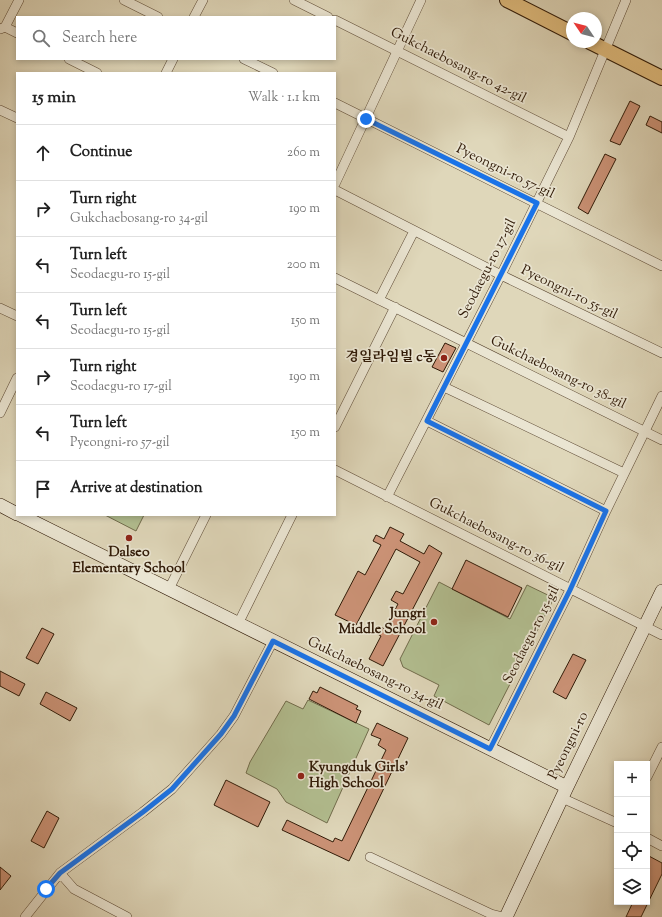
<!DOCTYPE html>
<meta charset="utf-8">
<style>
body{margin:0;font-family:"Sorts Mill Goudy","Noto Serif KR",serif;background:#f6f6f6;color:#222}
.controls{position:absolute;right:12px;bottom:12px;display:grid;overflow:hidden;border-radius:0px;box-shadow:0 2px 6px #0003}
.controls button{width:36px;height:36px;display:grid;place-items:center;padding:0;border:0;border-bottom:1px solid #e0e0e0;background:#fff;color:#222;font:20px sans-serif}
.compass{position:absolute;left:566px;top:12px;width:36px;height:36px;border-radius:50%;background:#fff;box-shadow:0 2px 6px #0003;rotate:305deg}
.stop{position:absolute;width:12px;height:12px;margin:-9px;border:3px solid #1a73e8;border-radius:50%;background:#fff}
.stop.end{background:#1a73e8;border-color:#fff;box-shadow:0 1px 4px #0008}
.list{margin:0;padding:0;list-style:none}
h2{display:flex;justify-content:space-between;align-items:center;height:52px;margin:0;padding:0 16px;font-size:17px}
h2 small{font-size:13px;font-weight:400;color:#767676}
.list li{display:grid;grid-template-columns:26px 1fr auto;gap:12px;align-items:center;box-sizing:border-box;height:56px;padding:0 16px;border-top:1px solid #e0e0e0}
.list b{display:block;font-size:15px;white-space:nowrap}
.list p{margin:0;font-size:13px;white-space:nowrap;color:#767676}
.list em{font-size:13px;font-style:normal;color:#767676}
.icon{flex:none;width:22px;height:22px;fill:none;stroke:currentColor;stroke-width:2;stroke-linecap:round;stroke-linejoin:round}
.map{position:relative;flex:none;width:662px;height:917px;overflow:hidden}
.search{position:absolute;background:#fff;box-shadow:0 2px 6px #0003;left:16px;top:16px;width:320px;height:44px;display:flex;align-items:center;gap:10px;box-sizing:border-box;padding:0 14px;border-radius:0px;color:#767676;font-size:15px}
.panel{position:absolute;background:#fff;box-shadow:0 2px 6px #0003;left:16px;top:72px;width:320px;height:444px;border-radius:0px}
.map>svg:first-child{display:block}
.green{fill:#b2be90;stroke:#716c4c}
.building{fill:#cb9276;stroke:#301a07}
.lines{fill:none;stroke-linecap:round;stroke-linejoin:round}
.street-casing{stroke:#5c4934;stroke-width:10}
.secondary-casing{stroke:#301a07;stroke-width:14}
.primary-casing{stroke:#301a07;stroke-width:16}
.street{stroke:#eae5d2;stroke-width:9}
.secondary{stroke:#eae5d2;stroke-width:13}
.primary{stroke:#e0bc7d;stroke-width:14}
.route{stroke:#1a73e8;stroke-width:5}
.poi-dot{fill:#8f2418;stroke:#eae5d2;stroke-width:1.5}
.labels{text-anchor:middle;dominant-baseline:central;stroke-width:3.5;stroke-linejoin:round;paint-order:stroke}
.street-label{font-size:14px;fill:#301a07;stroke:#eae5d2}
.poi-label{font-size:14px;font-weight:bold;fill:#301a07;stroke:#eae5d2;text-anchor:end}
</style>
<div class="map">
<svg width="662" height="917" viewBox="0 0 662 917">
<rect width="100%" height="100%" fill="#dfd7ba"/>
<filter id="stains"><feTurbulence type="fractalNoise" baseFrequency=".005" numOctaves="4"/><feColorMatrix values="0 0 0 0 .2 0 0 0 0 .09 0 0 0 0 .02 0 0 0 .5 -.17"/></filter>
<radialGradient id="worn" r=".72"><stop offset=".6" stop-color="#630" stop-opacity="0"/><stop offset="1" stop-color="#630" stop-opacity=".3"/></radialGradient>
<!-- green -->
<path class="green" d="M105,515H144L136,531Z
M439,582L510,619L527,585L554,598L489,725L434,696L439,685L403,667L400,659Z
M308,700L369,729L327,823L286,802L277,789L246,773L250,762L286,701L303,709Z"/>
<!-- building -->
<path class="building" d="M630,101L640,106L620,145L610,141Z
M650,116L662,122V133L646,125Z
M605,154L616,159L588,214L578,208Z
M445,343L456,348L443,372L432,367Z
M390,527L404,534L400,541L424,554L429,545L442,553L383,666L369,659L381,636L374,632L378,626L385,629L398,604L391,600L396,591L403,594L420,562L396,549L356,625L335,615L358,571L365,575L381,545L373,541L376,535L384,539Z
M466,560L522,588L508,617L452,589Z
M42,628L54,634L38,664L26,658Z
M573,654L586,660L566,699L553,692Z
M0,671L25,684L19,696L0,686Z
M320,687L358,706L356,709L361,711L356,723L309,699L313,691L317,693Z
M46,692L77,708L70,721L40,704Z
M377,723L408,738L349,861L282,830L287,820L333,842L335,838L342,841L386,750L378,745L381,739L371,735Z
M226,780L270,802L258,827L214,805Z
M47,811L59,818L44,848L31,841Z
M647,855L662,863V874L641,917H626L633,902H647Z
M0,867L11,876L0,890Z"/>
<g class="lines">
<!-- street casing -->
<g class="street-casing">
<path id="street" d="M124,0L158,17
M294,0L328,17
M194,17L203,0
M335,20L569,137
M5,27L17,33
M0,29L5,27L19,0
M69,59L97,73
M244,59L273,73
M166,73L173,59
M335,103L662,266
M0,110L17,118
M335,184L421,0
M335,190L501,275L662,353
M335,278L662,440
M379,300L414,231
M0,308L17,316
M444,387L624,473
M0,413L17,378
M427,421L606,511
M335,427L395,307
M335,470L662,635
M387,497L501,275L569,137L626,0
M169,589L206,515
M238,624L292,515
M490,749L570,590L606,511L662,396
M647,777L662,747
M562,798L617,823
M647,838L662,846
M370,857L491,914L503,917
M60,873L74,889L127,917
M25,917L60,873L143,812L172,789L197,761L221,734L234,716L273,641"/>
</g>
<!-- secondary casing -->
<g class="secondary-casing">
<path id="secondary" d="M0,505L17,514
M20,515L567,787
M506,917L567,787L662,591"/>
</g>
<!-- primary casing -->
<g class="primary-casing">
<path id="primary" d="M507,0L572,33
M590,42L662,78"/>
</g>
<!-- street -->
<use href="#street" class="street"/>
<!-- secondary -->
<use href="#secondary" class="secondary"/>
<!-- primary -->
<use href="#primary" class="primary"/>
</g>
<g class="lines">
<!-- route -->
<path class="route" d="M46,889L60,873L143,812L172,789L221,734L234,716L273,641L490,749L570,590L606,511L427,421L537,203L366,119"/>
</g>
<!-- markers -->
<g class="poi-dot">
<circle cx="444" cy="358" r="4"/>
<circle cx="129" cy="538" r="4"/>
<circle cx="434" cy="622" r="4"/>
<circle cx="301" cy="776" r="4"/>
</g>
<g class="labels">
<!-- street labels -->
<g class="street-label">
<text transform="translate(458 66) rotate(27)">Gukchaebosang-ro 42-gil</text>
<text transform="translate(505 172) rotate(26)">Pyeongni-ro 57-gil</text>
<text transform="translate(488 269) rotate(-63)">Seodaegu-ro 17-gil</text>
<text transform="translate(569 293) rotate(26)">Pyeongni-ro 55-gil</text>
<text transform="translate(558 373) rotate(26)">Gukchaebosang-ro 38-gil</text>
<text transform="translate(496 536) rotate(27)">Gukchaebosang-ro 36-gil</text>
<text transform="translate(532 635) rotate(-63)">Seodaegu-ro 15-gil</text>
<text transform="translate(375 674) rotate(26)">Gukchaebosang-ro 34-gil</text>
<text transform="translate(569 746) rotate(-64)">Pyeongni-ro</text>
</g>
<!-- poi labels -->
<g class="poi-label">
<text x="436" y="358">경일라임빌 c동</text>
<text x="129" y="553" text-anchor="middle">Dalseo<tspan x="129" dy="16">Elementary School</tspan></text>
<text x="426" y="614">Jungri<tspan x="426" dy="16">Middle School</tspan></text>
<text x="309" y="768" text-anchor="start">Kyungduk Girls'<tspan x="309" dy="16">High School</tspan></text>
</g>
</g>
<rect width="100%" height="100%" filter="url(#stains)"/>
<rect width="100%" height="100%" fill="url(#worn)"/>
</svg>
<div class="controls">
<button>+</button>
<button>−</button>
<button><svg class="icon" aria-label="locate" viewBox="0 0 24 24"><circle cx="12" cy="12" r="6"/><path d="M12 2v4M12 18v4M2 12h4M18 12h4"/></svg></button>
<button><svg class="icon" aria-label="layers" viewBox="0 0 24 24"><path d="M12 4l9 5-9 5-9-5zM3 14l9 5 9-5"/></svg></button>
</div>
<svg class="compass" viewBox="-18 -18 36 36"><path d="M0-13l5 13h-10z" fill="#e53935"/><path d="M0 13l5-13h-10z" fill="#767676"/></svg>
<div class="stop" style="left:46px;top:889px"></div>
<div class="stop end" style="left:366px;top:119px"></div>
<div class="search"><svg class="icon" aria-label="search" viewBox="0 0 24 24"><circle cx="10" cy="10" r="6"/><path d="M15 15l6 6"/></svg>Search here</div>
<section class="panel">
<h2>15 min<small>Walk · 1.1 km</small></h2>
<ul class="list">
<li><svg class="icon" aria-label="ahead" viewBox="0 0 24 24"><path d="M12 20V5M6 11l6-6 6 6"/></svg><div><b>Continue</b></div><em>260 m</em></li>
<li><svg class="icon" aria-label="right" viewBox="0 0 24 24"><path d="M7 20v-9h11M14 6l5 5-5 5"/></svg><div><b>Turn right</b><p>Gukchaebosang-ro 34-gil</p></div><em>190 m</em></li>
<li><svg class="icon" aria-label="left" viewBox="0 0 24 24"><path d="M17 20v-9H6M10 6l-5 5 5 5"/></svg><div><b>Turn left</b><p>Seodaegu-ro 15-gil</p></div><em>200 m</em></li>
<li><svg class="icon" aria-label="left" viewBox="0 0 24 24"><path d="M17 20v-9H6M10 6l-5 5 5 5"/></svg><div><b>Turn left</b><p>Seodaegu-ro 15-gil</p></div><em>150 m</em></li>
<li><svg class="icon" aria-label="right" viewBox="0 0 24 24"><path d="M7 20v-9h11M14 6l5 5-5 5"/></svg><div><b>Turn right</b><p>Seodaegu-ro 17-gil</p></div><em>190 m</em></li>
<li><svg class="icon" aria-label="left" viewBox="0 0 24 24"><path d="M17 20v-9H6M10 6l-5 5 5 5"/></svg><div><b>Turn left</b><p>Pyeongni-ro 57-gil</p></div><em>150 m</em></li>
<li><svg class="icon" aria-label="arrive" viewBox="0 0 24 24"><path d="M6 21V4h12l-3 4 3 4H6"/></svg><div><b>Arrive at destination</b></div></li>
</ul>
</section>
</div>
